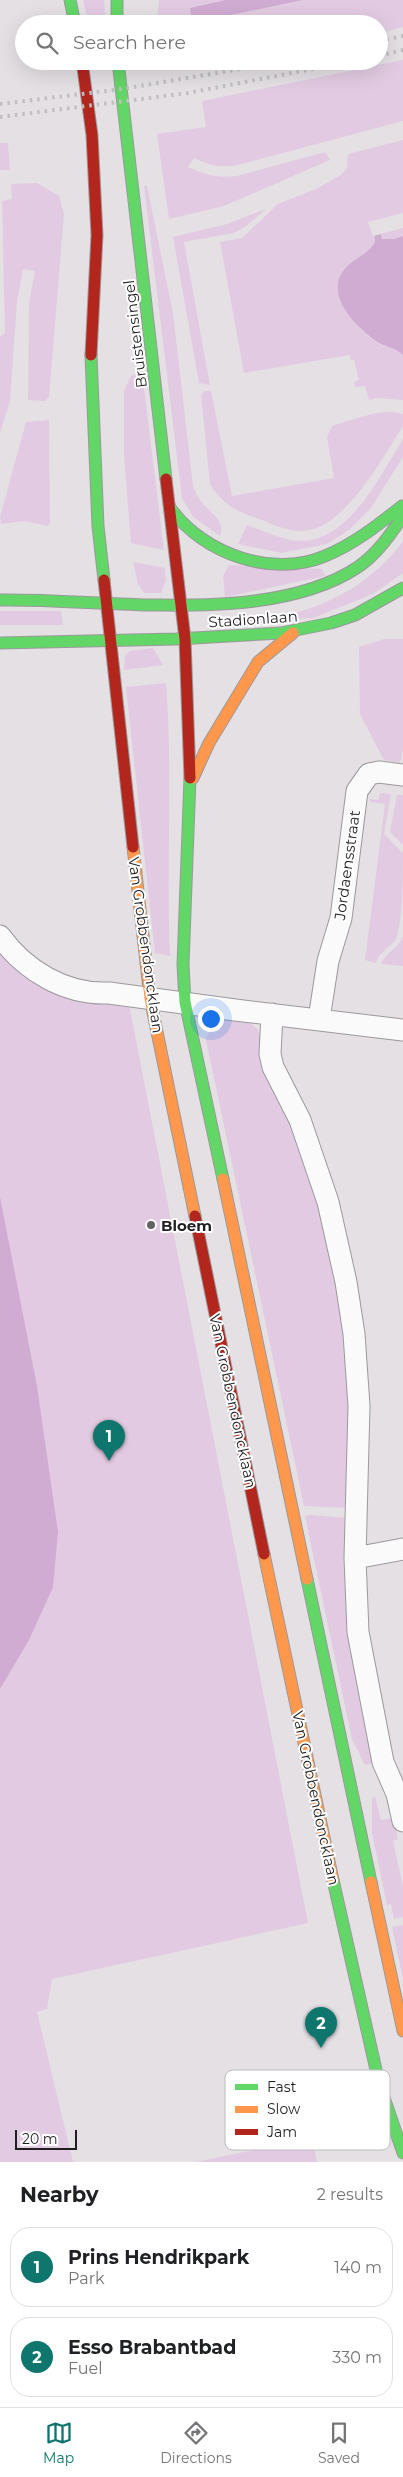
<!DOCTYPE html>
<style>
body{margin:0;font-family:Montserrat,sans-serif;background:#f2f2f2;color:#202124}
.scale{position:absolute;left:15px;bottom:12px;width:62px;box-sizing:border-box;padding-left:5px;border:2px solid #201e20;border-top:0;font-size:14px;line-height:18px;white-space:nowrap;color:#201e20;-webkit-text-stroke:4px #fff;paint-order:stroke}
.you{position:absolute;left:210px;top:1018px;width:18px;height:18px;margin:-12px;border:4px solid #fff;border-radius:50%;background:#1a73e8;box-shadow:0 0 0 8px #1a73e833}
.badge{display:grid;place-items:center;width:32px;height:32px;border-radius:50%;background:#0f766e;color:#fff;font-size:16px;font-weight:700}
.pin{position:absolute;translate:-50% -41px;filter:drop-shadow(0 1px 2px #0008)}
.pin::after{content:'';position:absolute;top:26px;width:18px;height:15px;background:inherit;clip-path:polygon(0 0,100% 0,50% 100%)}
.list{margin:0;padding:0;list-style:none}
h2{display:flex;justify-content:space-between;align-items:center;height:65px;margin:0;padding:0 20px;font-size:21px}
h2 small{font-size:16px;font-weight:400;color:#757577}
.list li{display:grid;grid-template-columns:32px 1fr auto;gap:15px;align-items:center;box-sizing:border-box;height:80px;margin:0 10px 10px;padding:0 10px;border:1px solid #e0e0e0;border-radius:20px}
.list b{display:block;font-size:19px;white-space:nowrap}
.list p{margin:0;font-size:16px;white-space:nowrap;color:#757577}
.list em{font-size:16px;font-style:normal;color:#757577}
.icon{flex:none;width:28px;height:28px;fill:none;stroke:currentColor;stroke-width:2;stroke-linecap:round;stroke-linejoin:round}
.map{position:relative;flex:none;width:403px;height:2162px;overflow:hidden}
.search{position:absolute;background:#fff;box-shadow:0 5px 20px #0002;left:15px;right:15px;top:15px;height:55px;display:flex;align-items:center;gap:12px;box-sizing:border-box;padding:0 18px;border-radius:28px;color:#757577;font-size:19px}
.sheet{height:245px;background:#fff}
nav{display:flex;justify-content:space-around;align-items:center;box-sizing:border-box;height:70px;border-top:1px solid #e0e0e0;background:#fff;font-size:14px;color:#757577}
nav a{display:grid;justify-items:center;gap:2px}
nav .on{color:#0f766e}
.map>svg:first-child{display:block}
.green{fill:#e2cbe2}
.water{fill:#d0abd2}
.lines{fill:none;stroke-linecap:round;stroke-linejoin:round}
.street-casing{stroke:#9b999b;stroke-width:23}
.fast-casing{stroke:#9b999b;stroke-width:13}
.slow-casing{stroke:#9b999b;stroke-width:13}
.jam-casing{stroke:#9b999b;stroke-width:13}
.street{stroke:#fbfafb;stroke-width:21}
.fast{stroke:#63d668;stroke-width:11}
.slow{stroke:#ff974d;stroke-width:11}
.jam{stroke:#b3261e;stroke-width:11}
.rail{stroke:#c1c0c1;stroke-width:4;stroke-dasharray:2.5 5;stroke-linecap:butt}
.poi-dot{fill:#656265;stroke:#fff;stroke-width:2}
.labels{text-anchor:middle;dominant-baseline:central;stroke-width:4;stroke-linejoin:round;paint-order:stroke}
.street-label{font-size:15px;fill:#201e20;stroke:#fff}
.poi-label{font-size:15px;font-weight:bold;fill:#201e20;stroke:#fff;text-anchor:start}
.key{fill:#fff;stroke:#bcbcbc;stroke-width:1}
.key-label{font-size:14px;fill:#201e20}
</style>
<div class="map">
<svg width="403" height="2162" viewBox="0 0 403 2162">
<rect width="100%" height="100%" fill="#e4e0e4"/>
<!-- green -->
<path class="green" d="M83,0H104L106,24H89Z
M159,0H225L190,8L192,23L303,0H403V27L379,33V24H157Z
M403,60V121L238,165C221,168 210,166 194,158L188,167C205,175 218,178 237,176L325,152L330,160L224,206L169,219L157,134L206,127L202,101Z
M196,61H244L197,70Z
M403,140V213L368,222L375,242L364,256L357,259L340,299C349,317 363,336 382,345C391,348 396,348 403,355V400L377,398L369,400L365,386L355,387L354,382L359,380L354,360H351L350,355L244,373L220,242L242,238L278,204L316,189L341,175L347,168L348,154Z
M0,143H8L10,170H0Z
M37,183L59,196L64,214L49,397L45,401L28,400L29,303L35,271L23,269L17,302L10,401L0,433V337L5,333L2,201L12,199L11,184Z
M144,186H147L173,313L193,486C195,491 197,496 200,500C209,513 226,519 220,536L193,517L182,498Z
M266,209L245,227L234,233L184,242L210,385L199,383L173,237L227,224Z
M403,228V236L394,239H382L381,234Z
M142,372L164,550L131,543L124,456V391L131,376Z
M205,391H211L232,496L334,478L327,437L332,426C353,420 382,407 403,414V426C383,457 348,522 310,530C293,534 277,526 262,520C240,513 222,505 210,484L201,395Z
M49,420L50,523L47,526L25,521L1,524L0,517L26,422Z
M403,439V457L371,508L349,530L327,544L281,553L238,544L247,525C261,530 276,537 290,540C346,550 379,477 403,439Z
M403,541V573L373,594L313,618L229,624V620C249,619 270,618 290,614C334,604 377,578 403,541Z
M133,562L165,568L166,580L161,593H144L138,584Z
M229,565L322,569L326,576L225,597L223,576Z
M0,611H61L63,625H0Z
M384,639H403V748L400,763L384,760L360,714L359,647Z
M153,648L163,665L124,670L125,656L130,651Z
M166,683C173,774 166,865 170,956L155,953L126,687Z
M380,793L391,794L384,834L403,853C403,876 403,915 397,936C394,947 379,950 376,963L365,960L385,804L370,802V799L379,800Z
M397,795H403V845L390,832Z
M403,936V966L381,964C386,952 399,948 403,936Z
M0,945L14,962L128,999L308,1923L52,1979L47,2009L37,2012L73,2162H0Z
M230,1019C244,1021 253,1021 260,1034L318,1204L336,1284L349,1371V1508L304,1506L206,1040C210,1028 217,1022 230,1019Z
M310,1515L348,1518L375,1763L365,1765L352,1739L305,1516Z
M375,1797L381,1820L393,1818L398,1839L393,1841L403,1886V1917L394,1919L391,1904L387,1905L372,1833V1798Z
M403,1925V1979L392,1927Z
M312,2138L317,2162H196Z"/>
<!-- water -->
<path class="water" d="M225,0H303L192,23L190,8Z
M381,234L382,239H394L403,236V355C395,347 388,348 379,343C359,330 323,296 344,270C353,258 366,257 375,242L374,236Z
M0,1197L37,1386L58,1532L53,1587L29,1640L0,1689Z"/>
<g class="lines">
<!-- street casing -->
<g class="street-casing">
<path id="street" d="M0,936C25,971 66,995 109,993L235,1010L403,1030
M272,1014L270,1054L273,1067L300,1120L328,1202L346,1282L354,1334L359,1406L355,1558L358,1632L383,1762L397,1794L403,1821
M319,1019L328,961L341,918L357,791L369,774L379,772L403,775
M355,1558L403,1549"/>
</g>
<!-- fast casing -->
<g class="fast-casing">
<path id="fast" d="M70,0L75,24
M117,0V24
M118,61L166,479
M91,355L98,526L104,580
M171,509C204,554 272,578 325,556C354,544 378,525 402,506
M0,600C106,598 268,627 358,567C377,554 390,535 403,516
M0,643L176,639L281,633L331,623L355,615L403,588
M190,778L183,965L185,1002L223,1179
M307,1579L371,1882
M333,1880L379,2083L403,2153"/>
</g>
<!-- slow casing -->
<g class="slow-casing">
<path id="slow" d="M193,778L209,743L258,662L293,633
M133,847L150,998L195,1216
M223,1179L307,1579
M264,1554L333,1880
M371,1882L403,2031"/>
</g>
<!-- jam casing -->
<g class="jam-casing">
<path id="jam" d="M82,61L92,135L97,235L91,355
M166,479L185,639L190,778
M104,580L133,847
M195,1216L264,1554"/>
</g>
<!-- street -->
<use href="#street" class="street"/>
<!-- fast -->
<use href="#fast" class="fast"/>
<!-- slow -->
<use href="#slow" class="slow"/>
<!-- jam -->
<use href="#jam" class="jam"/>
<!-- rail -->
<path class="rail" d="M379,41L403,36
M379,56L403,50
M0,104L122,89L287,61
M0,117L188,93L354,61"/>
</g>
<!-- markers -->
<circle class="poi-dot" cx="151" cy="1225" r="5"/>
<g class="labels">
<!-- street labels -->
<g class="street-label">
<text transform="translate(135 334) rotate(-97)">Bruistensingel</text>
<text transform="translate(253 619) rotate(-4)">Stadionlaan</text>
<text transform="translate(347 865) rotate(-82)">Jordaensstraat</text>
<text transform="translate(146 945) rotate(82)">Van Grobbendoncklaan</text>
<text transform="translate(233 1401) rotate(78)">Van Grobbendoncklaan</text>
<text transform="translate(316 1798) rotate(78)">Van Grobbendoncklaan</text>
</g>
<!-- poi labels -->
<g class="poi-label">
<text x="161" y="1225">Bloem</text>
</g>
</g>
<!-- legend -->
<rect x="225" y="2070" width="165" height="80" rx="8" class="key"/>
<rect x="235" y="2084" width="23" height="6" fill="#63d668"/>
<rect x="235" y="2106" width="23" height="7" fill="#ff974d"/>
<rect x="235" y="2129" width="23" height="6" fill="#b3261e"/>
<g class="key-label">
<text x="267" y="2092">Fast</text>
<text x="267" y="2114">Slow</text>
<text x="267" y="2137">Jam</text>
</g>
</svg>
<div class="scale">20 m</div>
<div class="you"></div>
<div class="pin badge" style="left:109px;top:1461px">1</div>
<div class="pin badge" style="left:321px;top:2048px">2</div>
<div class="search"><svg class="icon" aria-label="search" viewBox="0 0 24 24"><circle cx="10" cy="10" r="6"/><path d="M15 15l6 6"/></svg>Search here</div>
</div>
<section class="sheet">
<h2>Nearby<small>2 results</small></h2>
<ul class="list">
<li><span class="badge">1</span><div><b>Prins Hendrikpark</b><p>Park</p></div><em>140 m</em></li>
<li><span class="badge">2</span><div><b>Esso Brabantbad</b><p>Fuel</p></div><em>330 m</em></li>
</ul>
</section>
<nav>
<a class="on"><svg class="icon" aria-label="map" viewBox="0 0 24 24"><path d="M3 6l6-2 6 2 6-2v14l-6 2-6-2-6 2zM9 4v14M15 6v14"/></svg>Map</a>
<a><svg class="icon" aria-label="directions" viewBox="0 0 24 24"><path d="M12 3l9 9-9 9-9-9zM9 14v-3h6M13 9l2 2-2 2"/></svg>Directions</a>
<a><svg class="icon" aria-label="saved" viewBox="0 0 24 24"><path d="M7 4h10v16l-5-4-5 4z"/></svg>Saved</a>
</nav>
